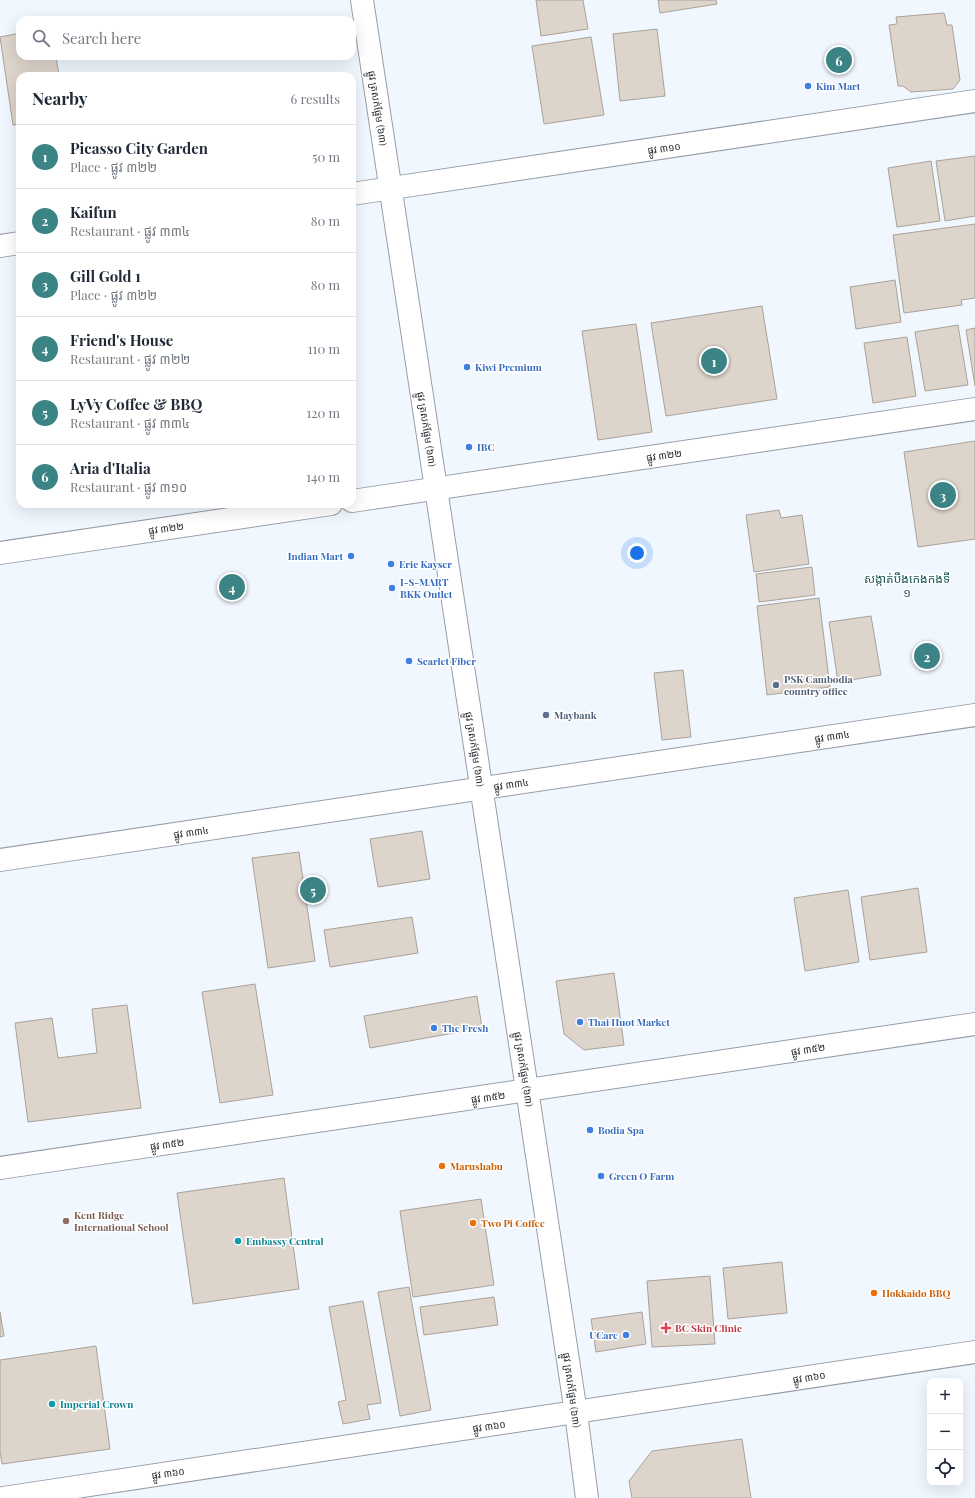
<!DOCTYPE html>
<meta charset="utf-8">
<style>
body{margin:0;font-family:"Playfair Display","Noto Sans Khmer",serif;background:#f6f6f7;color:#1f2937}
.controls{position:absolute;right:12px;bottom:12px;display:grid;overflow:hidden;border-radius:8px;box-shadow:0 4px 16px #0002}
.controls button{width:36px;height:36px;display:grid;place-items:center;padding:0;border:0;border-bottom:1px solid #e0e1e3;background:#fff;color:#1f2937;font:20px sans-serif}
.you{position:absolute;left:637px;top:553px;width:14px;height:14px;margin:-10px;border:3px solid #fff;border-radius:50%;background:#1a73e8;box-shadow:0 0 0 6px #1a73e833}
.badge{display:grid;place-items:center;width:26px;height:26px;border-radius:50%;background:#3b8384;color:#fff;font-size:13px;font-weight:700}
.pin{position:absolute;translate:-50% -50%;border:2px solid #fff;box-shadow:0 1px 4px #0006}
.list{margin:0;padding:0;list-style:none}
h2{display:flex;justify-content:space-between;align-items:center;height:52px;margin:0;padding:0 16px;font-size:17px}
h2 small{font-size:13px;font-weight:400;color:#747a83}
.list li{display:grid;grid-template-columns:26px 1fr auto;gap:12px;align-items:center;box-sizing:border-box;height:64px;padding:0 16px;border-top:1px solid #e0e1e3}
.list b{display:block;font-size:15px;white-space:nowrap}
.list p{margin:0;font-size:13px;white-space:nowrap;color:#747a83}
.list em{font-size:13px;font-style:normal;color:#747a83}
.icon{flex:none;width:22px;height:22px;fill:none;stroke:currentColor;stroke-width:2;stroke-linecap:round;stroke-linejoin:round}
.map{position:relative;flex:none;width:975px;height:1498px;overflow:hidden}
.search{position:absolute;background:#fff;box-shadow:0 4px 16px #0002;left:16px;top:16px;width:340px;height:44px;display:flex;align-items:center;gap:10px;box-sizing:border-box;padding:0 14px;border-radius:12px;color:#747a83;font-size:15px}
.panel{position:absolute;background:#fff;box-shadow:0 4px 16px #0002;left:16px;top:72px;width:340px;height:436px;border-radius:12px}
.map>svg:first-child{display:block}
.building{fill:#ddd4cb;stroke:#aaa299}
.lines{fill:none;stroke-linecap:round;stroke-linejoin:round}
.minor-casing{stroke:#979ea7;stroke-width:24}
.tertiary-casing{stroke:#979ea7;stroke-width:24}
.minor{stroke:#fff;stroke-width:22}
.tertiary{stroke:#fff;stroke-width:22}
.shop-dot{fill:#3f7fe0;stroke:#fff;stroke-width:1.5}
.service-dot{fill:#5c6f8a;stroke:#fff;stroke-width:1.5}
.food-dot{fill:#e8710a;stroke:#fff;stroke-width:1.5}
.education-dot{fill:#8d6e63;stroke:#fff;stroke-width:1.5}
.culture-dot{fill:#0f9aa8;stroke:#fff;stroke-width:1.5}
.health-dot{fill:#e0444e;stroke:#fff;stroke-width:1.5}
.labels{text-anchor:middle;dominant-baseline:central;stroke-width:3;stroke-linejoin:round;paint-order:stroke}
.shop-label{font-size:10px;font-weight:bold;fill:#366cbe;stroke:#fff;text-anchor:start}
.street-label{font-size:10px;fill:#24272b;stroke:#fff}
.service-label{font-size:10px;font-weight:bold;fill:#4e5e75;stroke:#fff;text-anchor:start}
.food-label{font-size:10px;font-weight:bold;fill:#c56008;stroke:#fff;text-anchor:start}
.education-label{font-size:10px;font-weight:bold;fill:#785e54;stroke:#fff;text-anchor:start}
.culture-label{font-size:10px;font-weight:bold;fill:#0d838f;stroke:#fff;text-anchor:start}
.health-label{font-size:10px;font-weight:bold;fill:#be3a42;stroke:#fff;text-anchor:start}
.quarter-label{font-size:12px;fill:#195556;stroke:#fff}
</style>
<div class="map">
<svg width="975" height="1498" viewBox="0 0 975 1498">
<rect width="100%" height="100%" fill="#f1f7ff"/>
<!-- building -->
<path class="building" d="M536,0H583L588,29L541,36Z
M658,0H716L717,4L660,13Z
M944,13L947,25H952L960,80L953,89L911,92L903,86H898L889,25L897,24L896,17Z
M657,29L665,96L620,101L613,34Z
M20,33V56H56L59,76H20V124L13,125L0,37Z
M591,37L604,115L544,124L532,46Z
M975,156V216L945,221L936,161Z
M931,161L940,221L897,227L888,168Z
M975,224V298L961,300L962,305L904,313L893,235Z
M895,280L901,322L856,329L850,287Z
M762,306L777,399L666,416L651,323Z
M636,324L652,432L598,440L582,331Z
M958,325L968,385L925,391L915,332Z
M975,328V386L966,330Z
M907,337L916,396L873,403L864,343Z
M975,441V539L918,547L904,452Z
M779,510L781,518L802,515L809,564L754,572L746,515Z
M812,567L815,595L759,602L756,574Z
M819,598L830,687L767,695L757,606Z
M871,616L881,675L838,682L829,622Z
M683,670L691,737L662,740L654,673Z
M422,831L430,879L378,887L370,839Z
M299,852L315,961L268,968L252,858Z
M918,888L927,952L870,960L861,897Z
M848,890L859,962L805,971L794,898Z
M412,917L418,953L330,967L324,930Z
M614,973L624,1045L584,1050L564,1034L556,981Z
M255,984L273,1095L220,1103L202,992Z
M477,996L482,1028L370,1048L364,1016Z
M127,1005L141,1108L28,1122L15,1023L52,1018L58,1058L97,1053L92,1009Z
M284,1178L299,1289L193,1304L177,1193Z
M481,1199L494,1285L413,1297L400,1211Z
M782,1262L787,1313L728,1319L723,1268Z
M710,1276L715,1344L652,1347L647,1281Z
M409,1287L431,1410L400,1416L378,1292Z
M494,1297L498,1325L424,1335L420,1307Z
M363,1301L381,1403L367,1405L370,1419L343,1424L338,1402L346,1400L329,1307Z
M0,1312L4,1336L0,1337Z
M642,1312L646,1344L596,1352L591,1319Z
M96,1346L110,1449L2,1464L0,1452V1360Z
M742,1439L751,1498H632L629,1481L652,1451Z"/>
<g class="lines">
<!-- minor casing -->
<g class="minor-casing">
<path id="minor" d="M352,501L975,409
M0,553L331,504
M0,860L975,715
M0,1168L975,1024"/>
</g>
<!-- tertiary casing -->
<g class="tertiary-casing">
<path id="tertiary" d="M362,0L576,1413L587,1498
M352,194L975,101
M0,246L20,243
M3,1498L975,1352"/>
</g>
<!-- minor -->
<use href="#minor" class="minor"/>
<!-- tertiary -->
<use href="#tertiary" class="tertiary"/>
</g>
<!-- markers -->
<g class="shop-dot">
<circle cx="808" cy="86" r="4"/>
<circle cx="467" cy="367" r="4"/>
<circle cx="469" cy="447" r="4"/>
<circle cx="351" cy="556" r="4"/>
<circle cx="391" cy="564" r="4"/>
<circle cx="392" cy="588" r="4"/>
<circle cx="409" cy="661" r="4"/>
<circle cx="580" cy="1022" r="4"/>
<circle cx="434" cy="1028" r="4"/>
<circle cx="590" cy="1130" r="4"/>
<circle cx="601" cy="1176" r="4"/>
<circle cx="626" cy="1335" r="4"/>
</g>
<g class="service-dot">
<circle cx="776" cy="685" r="4"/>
<circle cx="546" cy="715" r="4"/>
</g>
<g class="food-dot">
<circle cx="442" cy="1166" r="4"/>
<circle cx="473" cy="1223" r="4"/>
<circle cx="874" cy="1293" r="4"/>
</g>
<circle class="education-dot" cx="66" cy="1221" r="4"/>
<g class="culture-dot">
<circle cx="238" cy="1241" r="4"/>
<circle cx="52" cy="1404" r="4"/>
</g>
<path class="health-dot" d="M664 1322h4v4h4v4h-4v4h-4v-4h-4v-4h4z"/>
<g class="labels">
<!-- shop labels -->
<g class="shop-label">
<text x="816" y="86">Kim Mart</text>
<text x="475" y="367">Kiwi Premium</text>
<text x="477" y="447">IBC</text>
<text x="343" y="556" text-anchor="end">Indian Mart</text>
<text x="399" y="564">Eric Kayser</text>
<text x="400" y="582">I-S-MART<tspan x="400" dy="12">BKK Outlet</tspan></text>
<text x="417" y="661">Scarlet Fiber</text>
<text x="588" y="1022">Thai Huot Market</text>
<text x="442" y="1028">The Fresh</text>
<text x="598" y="1130">Bodia Spa</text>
<text x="609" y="1176">Green O Farm</text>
<text x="618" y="1335" text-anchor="end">UCare</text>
</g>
<!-- street labels -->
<g class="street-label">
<text transform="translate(378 108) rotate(81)">ផ្លូវ ត្រសក់ផ្អែម (៦៣)</text>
<text transform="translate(664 148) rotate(-8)">ផ្លូវ ៣១០</text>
<text transform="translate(427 429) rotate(81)">ផ្លូវ ត្រសក់ផ្អែម (៦៣)</text>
<text transform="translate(664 455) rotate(-8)">ផ្លូវ ៣២២</text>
<text transform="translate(166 528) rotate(-8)">ផ្លូវ ៣២២</text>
<text transform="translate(832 736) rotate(-9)">ផ្លូវ ៣៣៤</text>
<text transform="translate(475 749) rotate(81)">ផ្លូវ ត្រសក់ផ្អែម (៦៣)</text>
<text transform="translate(511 784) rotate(-9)">ផ្លូវ ៣៣៤</text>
<text transform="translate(191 832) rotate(-8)">ផ្លូវ ៣៣៤</text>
<text transform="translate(808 1049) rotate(-9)">ផ្លូវ ៣៥២</text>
<text transform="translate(524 1069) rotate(81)">ផ្លូវ ត្រសក់ផ្អែម (៦៣)</text>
<text transform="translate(488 1097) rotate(-8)">ផ្លូវ ៣៥២</text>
<text transform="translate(167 1144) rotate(-8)">ផ្លូវ ៣៥២</text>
<text transform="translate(809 1377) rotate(-9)">ផ្លូវ ៣៦០</text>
<text transform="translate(572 1390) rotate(82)">ផ្លូវ ត្រសក់ផ្អែម (៦៣)</text>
<text transform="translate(489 1426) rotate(-8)">ផ្លូវ ៣៦០</text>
<text transform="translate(168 1473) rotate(-8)">ផ្លូវ ៣៦០</text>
</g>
<!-- service labels -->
<g class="service-label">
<text x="784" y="679">PSK Cambodia<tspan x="784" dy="12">country office</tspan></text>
<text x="554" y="715">Maybank</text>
</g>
<!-- food labels -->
<g class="food-label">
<text x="450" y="1166">Marushabu</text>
<text x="481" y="1223">Two Pi Coffee</text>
<text x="882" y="1293">Hokkaido BBQ</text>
</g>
<!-- education labels -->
<g class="education-label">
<text x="74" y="1215">Kent Ridge<tspan x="74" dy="12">International School</tspan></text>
</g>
<!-- culture labels -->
<g class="culture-label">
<text x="246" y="1241">Embassy Central</text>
<text x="60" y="1404">Imperial Crown</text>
</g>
<!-- health labels -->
<g class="health-label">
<text x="675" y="1328">BC Skin Clinic</text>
</g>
<!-- quarter labels -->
<g class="quarter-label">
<text x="907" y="578">សង្កាត់បឹងកេងកងទី<tspan x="907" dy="14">១</tspan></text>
</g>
</g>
</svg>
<div class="controls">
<button>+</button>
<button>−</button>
<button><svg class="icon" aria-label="locate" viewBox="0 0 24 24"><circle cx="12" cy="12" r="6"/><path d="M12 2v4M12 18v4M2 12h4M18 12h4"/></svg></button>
</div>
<div class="you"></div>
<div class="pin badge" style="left:714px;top:361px">1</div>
<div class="pin badge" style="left:927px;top:656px">2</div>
<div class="pin badge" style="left:943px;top:495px">3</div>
<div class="pin badge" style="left:232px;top:587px">4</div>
<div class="pin badge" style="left:313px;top:890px">5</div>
<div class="pin badge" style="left:839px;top:60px">6</div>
<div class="search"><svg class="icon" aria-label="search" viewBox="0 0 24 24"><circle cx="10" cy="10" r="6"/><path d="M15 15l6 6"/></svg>Search here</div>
<section class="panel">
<h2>Nearby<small>6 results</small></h2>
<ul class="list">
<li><span class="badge">1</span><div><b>Picasso City Garden</b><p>Place · ផ្លូវ ៣២២</p></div><em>50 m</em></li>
<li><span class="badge">2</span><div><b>Kaifun</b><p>Restaurant · ផ្លូវ ៣៣៤</p></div><em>80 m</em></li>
<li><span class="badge">3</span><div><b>Gill Gold 1</b><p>Place · ផ្លូវ ៣២២</p></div><em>80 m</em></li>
<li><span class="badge">4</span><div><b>Friend's House</b><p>Restaurant · ផ្លូវ ៣២២</p></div><em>110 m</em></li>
<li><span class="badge">5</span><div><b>LyVy Coffee &amp; BBQ</b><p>Restaurant · ផ្លូវ ៣៣៤</p></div><em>120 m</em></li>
<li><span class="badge">6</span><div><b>Aria d'Italia</b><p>Restaurant · ផ្លូវ ៣១០</p></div><em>140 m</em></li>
</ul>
</section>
</div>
